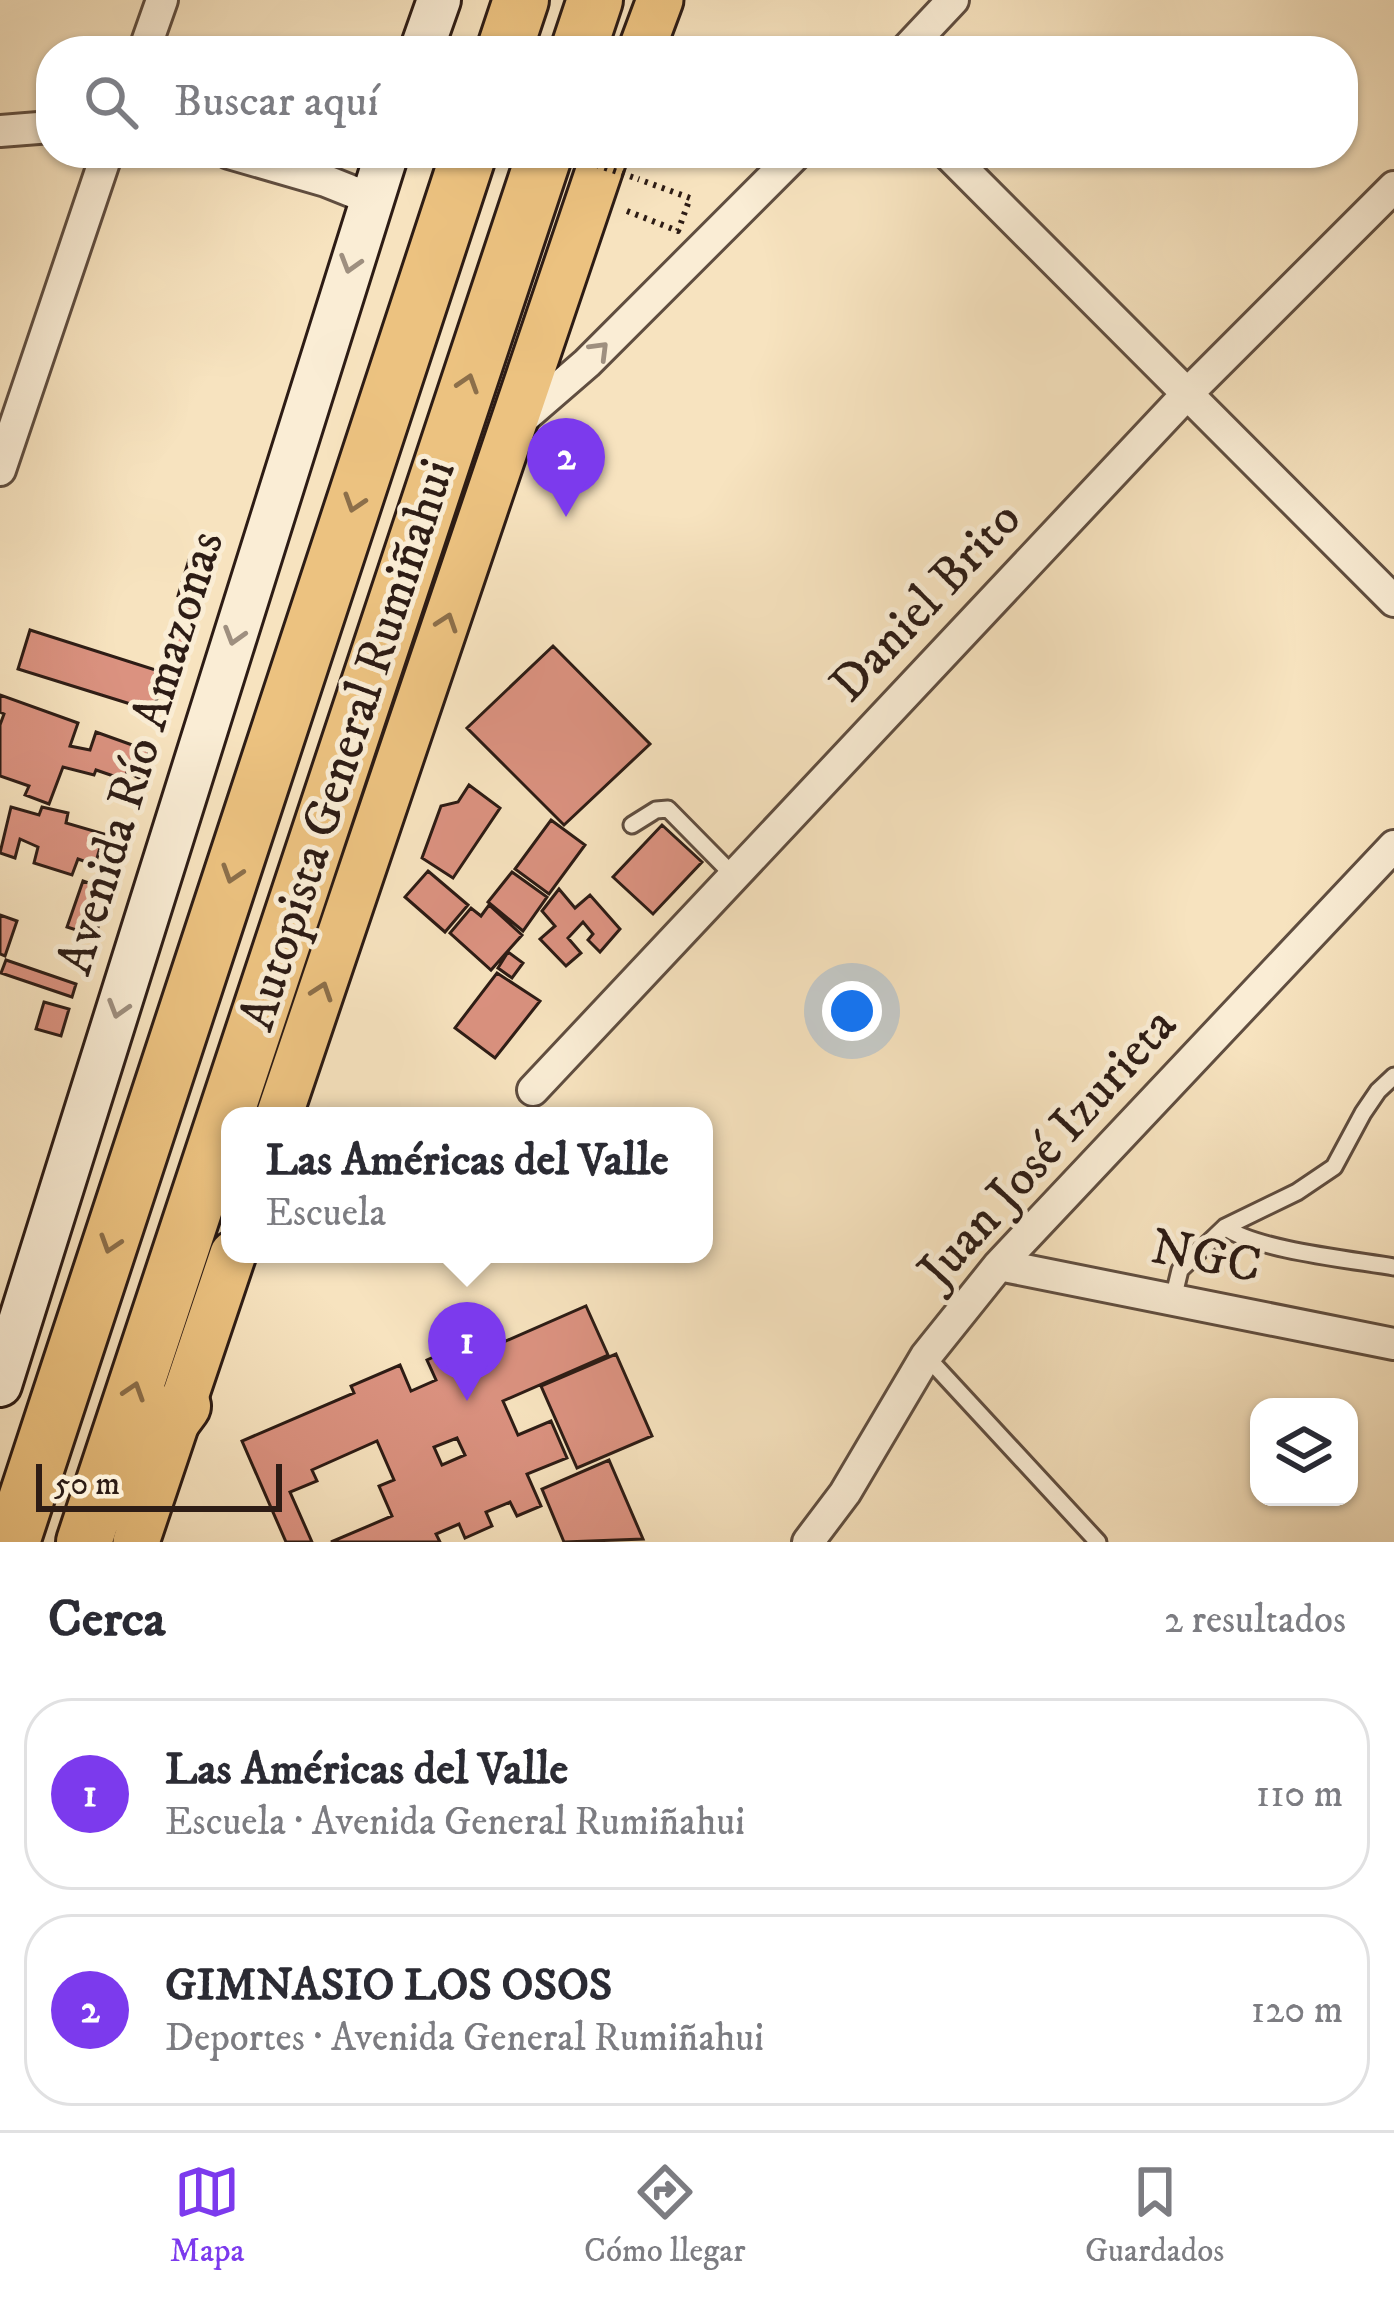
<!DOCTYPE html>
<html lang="es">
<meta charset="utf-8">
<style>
body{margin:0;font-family:"IM FELL DW Pica",serif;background:#f2f2f3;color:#2b2b33}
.controls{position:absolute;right:36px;bottom:36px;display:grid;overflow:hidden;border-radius:24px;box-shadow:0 3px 9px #0004}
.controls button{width:108px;height:108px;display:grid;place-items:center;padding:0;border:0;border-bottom:3px solid #e1e1e2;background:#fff;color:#2b2b33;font:60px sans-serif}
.scale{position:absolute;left:36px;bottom:30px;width:246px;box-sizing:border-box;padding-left:12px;border:6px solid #2d1c15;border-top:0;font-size:33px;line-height:42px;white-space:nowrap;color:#2d1c15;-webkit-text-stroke:9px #faedd5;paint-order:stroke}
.you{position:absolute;left:852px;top:1011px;width:42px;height:42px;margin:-30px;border:9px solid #fff;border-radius:50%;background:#1a73e8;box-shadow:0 0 0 18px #1a73e833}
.badge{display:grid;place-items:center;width:78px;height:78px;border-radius:50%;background:#7c3aed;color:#fff;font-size:39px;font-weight:700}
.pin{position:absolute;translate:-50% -99px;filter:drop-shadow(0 3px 6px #0008)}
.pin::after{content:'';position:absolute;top:63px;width:42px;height:36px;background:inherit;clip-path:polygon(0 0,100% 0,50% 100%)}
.popup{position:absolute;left:221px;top:1107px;width:492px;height:156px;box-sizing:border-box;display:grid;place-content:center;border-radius:24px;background:#fff;filter:drop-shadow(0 3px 9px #0005);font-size:39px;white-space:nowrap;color:#7c7c81}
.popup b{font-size:45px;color:#2b2b33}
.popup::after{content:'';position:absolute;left:50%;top:100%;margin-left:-24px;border:24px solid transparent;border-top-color:#fff}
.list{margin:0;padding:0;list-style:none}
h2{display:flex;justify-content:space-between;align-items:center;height:156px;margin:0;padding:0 48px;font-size:51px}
h2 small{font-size:39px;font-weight:400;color:#7c7c81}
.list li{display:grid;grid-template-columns:78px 1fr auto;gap:36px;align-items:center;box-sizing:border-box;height:192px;margin:0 24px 24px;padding:0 24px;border:3px solid #e1e1e2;border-radius:48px}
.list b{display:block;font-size:45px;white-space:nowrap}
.list p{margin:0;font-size:39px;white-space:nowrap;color:#7c7c81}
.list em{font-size:39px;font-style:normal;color:#7c7c81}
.icon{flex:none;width:66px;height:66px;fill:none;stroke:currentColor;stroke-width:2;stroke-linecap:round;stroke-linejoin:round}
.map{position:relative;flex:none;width:1394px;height:1542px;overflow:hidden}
.search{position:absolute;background:#fff;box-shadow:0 3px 9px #0004;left:36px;right:36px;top:36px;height:132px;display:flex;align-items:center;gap:30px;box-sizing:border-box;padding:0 42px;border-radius:48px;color:#7c7c81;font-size:45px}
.sheet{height:588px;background:#fff}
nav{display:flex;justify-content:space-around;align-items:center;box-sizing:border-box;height:168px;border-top:3px solid #e1e1e2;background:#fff;font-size:33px;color:#7c7c81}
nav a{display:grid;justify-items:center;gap:6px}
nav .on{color:#7c3aed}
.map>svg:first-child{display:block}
.building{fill:#db9280;stroke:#2d1c15;stroke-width:3;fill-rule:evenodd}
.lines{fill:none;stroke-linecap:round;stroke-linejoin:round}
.lane-casing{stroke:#604e40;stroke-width:21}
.street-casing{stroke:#604e40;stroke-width:36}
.secondary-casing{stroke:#2d1c15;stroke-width:48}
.primary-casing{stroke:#2d1c15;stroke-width:51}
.highway-casing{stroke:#2d1c15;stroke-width:60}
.path{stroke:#2d1c15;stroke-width:6;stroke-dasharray:3 6;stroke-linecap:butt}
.lane{stroke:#faedd5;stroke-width:15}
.street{stroke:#faedd5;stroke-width:30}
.secondary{stroke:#faedd5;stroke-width:42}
.primary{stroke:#ecc280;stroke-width:45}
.highway{stroke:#ecc280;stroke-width:54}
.path-bridge{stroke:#2d1c15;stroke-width:6;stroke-dasharray:3 6;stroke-linecap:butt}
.oneway{stroke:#9e8f7f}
.oneway2{stroke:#8c6f4a}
.labels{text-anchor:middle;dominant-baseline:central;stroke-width:10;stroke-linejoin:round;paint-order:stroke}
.street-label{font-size:51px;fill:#2d1c15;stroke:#faedd5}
</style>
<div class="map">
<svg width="1394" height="1542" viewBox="0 0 1394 1542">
<rect width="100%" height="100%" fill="#f7e3bf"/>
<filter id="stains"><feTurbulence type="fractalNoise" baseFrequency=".00167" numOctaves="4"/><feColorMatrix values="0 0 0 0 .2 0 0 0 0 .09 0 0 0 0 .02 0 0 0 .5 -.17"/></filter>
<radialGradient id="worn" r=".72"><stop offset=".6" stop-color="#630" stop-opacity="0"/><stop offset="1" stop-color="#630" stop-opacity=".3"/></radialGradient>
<!-- building -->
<path class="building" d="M190,556L214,563L196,623L179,618L186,600L178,596Z
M30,630L165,673L153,711L18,669Z
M173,631L190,636L182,663L165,658Z
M553,646L650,744L564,825L467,728Z
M0,695L78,723L70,746L90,750L96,732L149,751L141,779L127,772L125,780L96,770L94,775L63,767L49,804L25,795L29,786L0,776V725L4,714L0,712Z
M469,785L500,808L453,878L422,858L441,806L458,802Z
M11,807L39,815L42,807L68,813L66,823L104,834L95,865L78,859L72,875L34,863L38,847L20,839L15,858L0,853Z
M551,820L585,845L549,894L515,869Z
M662,825L702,862L653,914L613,877Z
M428,871L468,905L445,932L405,897Z
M512,872L547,897L523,931L488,902Z
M83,881L111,891L95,936L67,927Z
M559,889L575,908L590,895L620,929L600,952L588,940L593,934L583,922L568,938L581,953L566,966L540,939L555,926L542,911Z
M489,905L522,935L491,970L450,933L471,908L481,916Z
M0,915L17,921L5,956L0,954Z
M508,952L523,963L512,978L498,968Z
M6,960L76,984L72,997L1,973Z
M497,973L540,1001L495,1058L455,1028Z
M44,1002L69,1009L61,1036L36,1029Z
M586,1306L608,1355L503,1401L518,1435L551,1421L567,1458L527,1474L541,1506L517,1516L510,1502L486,1512L492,1526L465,1538L459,1524L436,1534L440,1542H331L392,1516L379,1486L394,1480L377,1441L312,1470L317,1481L290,1492L312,1542H286L242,1441L354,1393L351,1386L400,1365L411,1391L436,1380L427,1360L477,1338L483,1351ZM457,1438L465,1455L442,1465L434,1447Z
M616,1354L652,1436L577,1468L541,1386Z
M609,1460L643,1539L564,1542L542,1489Z"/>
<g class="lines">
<!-- lane casing -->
<g class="lane-casing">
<path id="lane" d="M632,825L656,810L668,809L734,876
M1225,1227C1255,1250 1354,1260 1394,1267
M1173,1299L1180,1270L1225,1227L1297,1192L1334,1167L1363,1113L1378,1091L1394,1076
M926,1356L1098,1542"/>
</g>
<!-- street casing -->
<g class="street-casing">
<path id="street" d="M144,51L162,0
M905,51L953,0
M0,131L51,127
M229,153L326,181L371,199
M947,153L1394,601
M513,427L587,363L797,153
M0,470L107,153
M533,1090L1187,394L1394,187
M999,1265L1394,1344
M808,1542L845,1493L926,1356L999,1265L1394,846"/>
</g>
<!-- secondary casing -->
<g class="secondary-casing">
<path id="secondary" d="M421,51L439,0
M0,1385L387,153"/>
</g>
<!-- primary casing -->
<g class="primary-casing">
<path id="primary" d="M641,51L660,0
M279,1116L605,153
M136,1542L233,1254"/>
</g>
<!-- highway casing -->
<g class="highway-casing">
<path id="highway" d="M504,51L521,0
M578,51L595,0
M130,1506L155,1444L183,1406
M12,1542L469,153
M84,1542L545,153"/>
</g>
<!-- path -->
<path class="path" d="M627,211L678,231L690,198L638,179"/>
<!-- lane -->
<use href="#lane" class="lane"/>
<!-- street -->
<use href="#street" class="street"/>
<!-- secondary -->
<use href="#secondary" class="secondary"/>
<!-- primary -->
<use href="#primary" class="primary"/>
<!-- highway -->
<use href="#highway" class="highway"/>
<!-- path-bridge -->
<path class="path-bridge" d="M562,153L638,179"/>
</g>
<!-- one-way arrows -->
<defs><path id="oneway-chevron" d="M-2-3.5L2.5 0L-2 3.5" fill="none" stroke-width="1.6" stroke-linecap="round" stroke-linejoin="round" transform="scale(3)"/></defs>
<g class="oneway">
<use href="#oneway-chevron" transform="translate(350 264) rotate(107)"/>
<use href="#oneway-chevron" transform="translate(600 350) rotate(-45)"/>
<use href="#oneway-chevron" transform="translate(234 636) rotate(107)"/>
<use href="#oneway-chevron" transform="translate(118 1009) rotate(107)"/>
</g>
<g class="oneway2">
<use href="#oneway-chevron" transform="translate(468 383) rotate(-72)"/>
<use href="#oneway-chevron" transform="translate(354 503) rotate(108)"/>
<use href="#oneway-chevron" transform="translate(447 622) rotate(-71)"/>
<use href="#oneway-chevron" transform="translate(232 874) rotate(108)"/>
<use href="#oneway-chevron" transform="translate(322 991) rotate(-71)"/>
<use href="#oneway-chevron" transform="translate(110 1244) rotate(108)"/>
<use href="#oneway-chevron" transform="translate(134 1391) rotate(-72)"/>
</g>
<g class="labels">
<!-- street labels -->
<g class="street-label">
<text transform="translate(926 602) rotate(-47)">Daniel Brito</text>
<text transform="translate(348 745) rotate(-72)">Autopista General Rumiñahui</text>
<text transform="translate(141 753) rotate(-73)">Avenida Río Amazonas</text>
<text transform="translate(1048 1148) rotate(-48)">Juan José Izurieta</text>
<text transform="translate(1206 1257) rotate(11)">NGC</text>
</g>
</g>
<rect width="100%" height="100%" filter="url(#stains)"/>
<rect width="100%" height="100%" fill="url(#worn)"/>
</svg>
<div class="controls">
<button><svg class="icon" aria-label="layers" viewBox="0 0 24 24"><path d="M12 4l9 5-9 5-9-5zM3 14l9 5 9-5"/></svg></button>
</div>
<div class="scale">50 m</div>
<div class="you"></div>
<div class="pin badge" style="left:467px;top:1401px">1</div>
<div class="popup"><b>Las Américas del Valle</b>Escuela</div>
<div class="pin badge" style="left:566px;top:517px">2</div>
<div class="search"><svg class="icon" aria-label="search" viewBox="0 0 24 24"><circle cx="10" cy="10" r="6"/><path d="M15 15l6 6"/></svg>Buscar aquí</div>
</div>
<section class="sheet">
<h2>Cerca<small>2 resultados</small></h2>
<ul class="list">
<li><span class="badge">1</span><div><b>Las Américas del Valle</b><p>Escuela · Avenida General Rumiñahui</p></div><em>110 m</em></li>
<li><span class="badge">2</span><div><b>GIMNASIO LOS OSOS</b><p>Deportes · Avenida General Rumiñahui</p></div><em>120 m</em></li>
</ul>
</section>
<nav>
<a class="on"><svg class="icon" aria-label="map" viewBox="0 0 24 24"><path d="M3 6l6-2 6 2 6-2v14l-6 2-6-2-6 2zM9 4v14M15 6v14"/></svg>Mapa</a>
<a><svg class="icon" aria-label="directions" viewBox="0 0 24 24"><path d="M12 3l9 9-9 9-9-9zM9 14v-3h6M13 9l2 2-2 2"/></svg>Cómo llegar</a>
<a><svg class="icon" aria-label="saved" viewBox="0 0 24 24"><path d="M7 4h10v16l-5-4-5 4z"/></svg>Guardados</a>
</nav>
